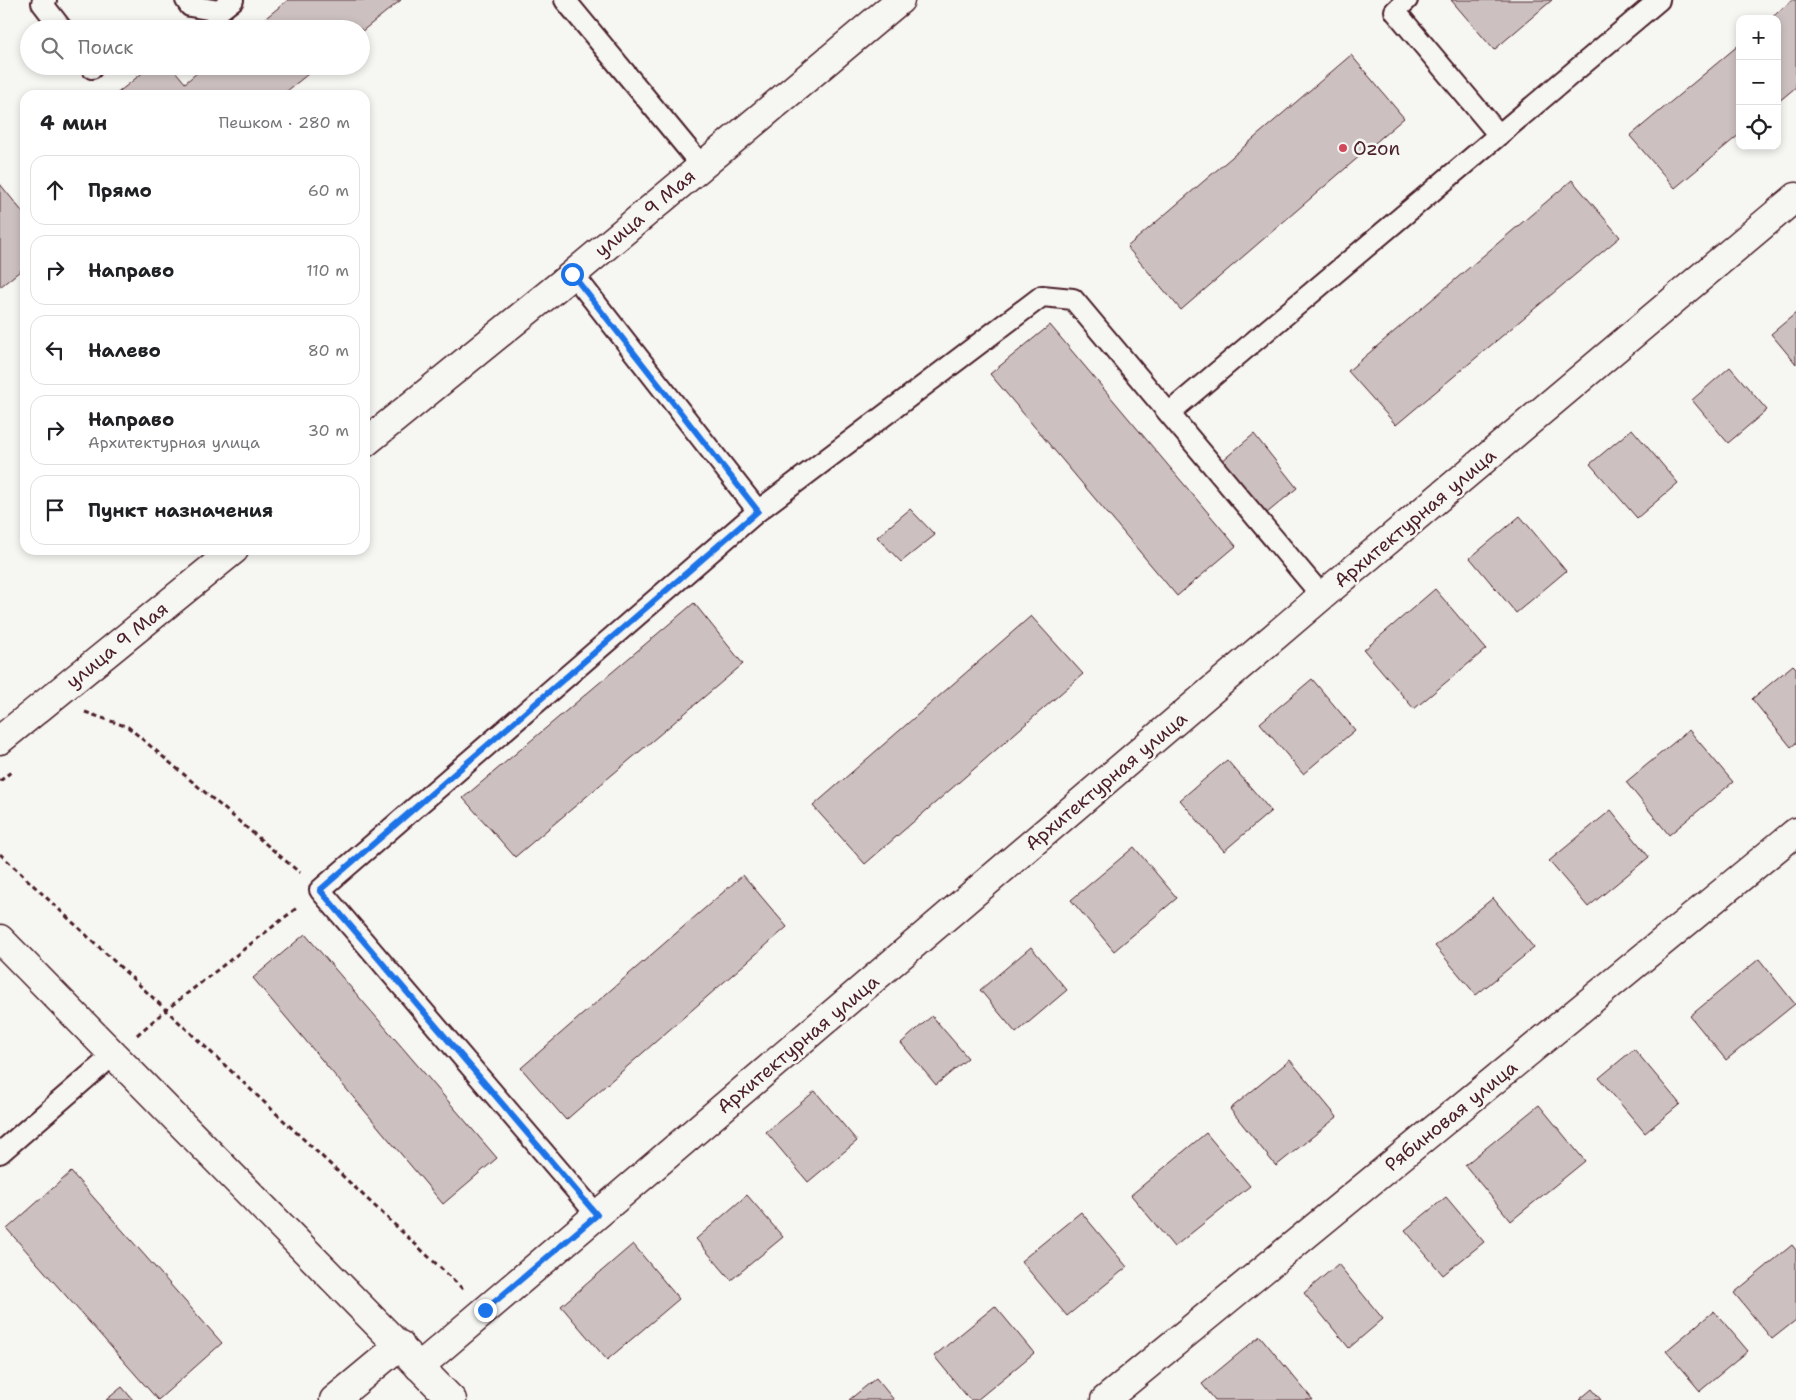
<!DOCTYPE html>
<html lang="ru">
<meta charset="utf-8">
<style>
body{margin:0;font-family:"Shantell Sans",sans-serif;background:#f2f2f2;color:#202124}
.controls{position:absolute;right:15px;top:15px;display:grid;overflow:hidden;border-radius:10px;box-shadow:0 2px 8px #0003}
.controls button{width:45px;height:45px;display:grid;place-items:center;padding:0;border:0;border-bottom:1px solid #e0e0e0;background:#fff;color:#202124;font:25px sans-serif}
.stop{position:absolute;width:15px;height:15px;margin:-11px;border:4px solid #1a73e8;border-radius:50%;background:#fff}
.stop.end{background:#1a73e8;border-color:#fff;box-shadow:0 1px 5px #0008}
.list{margin:0;padding:0;list-style:none}
h2{display:flex;justify-content:space-between;align-items:center;height:65px;margin:0;padding:0 20px;font-size:21px}
h2 small{font-size:16px;font-weight:400;color:#757577}
.list li{display:grid;grid-template-columns:32px 1fr auto;gap:15px;align-items:center;box-sizing:border-box;height:70px;margin:0 10px 10px;padding:0 10px;border:1px solid #e0e0e0;border-radius:15px}
.list b{display:block;font-size:19px;white-space:nowrap}
.list p{margin:0;font-size:16px;white-space:nowrap;color:#757577}
.list em{font-size:16px;font-style:normal;color:#757577}
.icon{flex:none;width:28px;height:28px;fill:none;stroke:currentColor;stroke-width:2;stroke-linecap:round;stroke-linejoin:round}
.map{position:relative;flex:none;width:1796px;height:1400px;overflow:hidden}
.search{position:absolute;background:#fff;box-shadow:0 2px 8px #0003;left:20px;top:20px;width:350px;height:55px;display:flex;align-items:center;gap:12px;box-sizing:border-box;padding:0 18px;border-radius:28px;color:#757577;font-size:19px}
.panel{position:absolute;background:#fff;box-shadow:0 2px 8px #0003;left:20px;top:90px;width:350px;height:465px;border-radius:15px}
.map>svg:first-child{display:block}
.building{fill:#ccc1c0;stroke:#4a1f2b}
.lines{fill:none;stroke-linecap:round;stroke-linejoin:round}
.service-casing{stroke:#4a1f2b;stroke-width:24}
.minor-casing{stroke:#4a1f2b;stroke-width:31}
.secondary-casing{stroke:#4a1f2b;stroke-width:31}
.path{stroke:#4a1f2b;stroke-width:3;stroke-dasharray:5 4;stroke-linecap:butt}
.service{stroke:#f6f6f2;stroke-width:20}
.minor{stroke:#f6f6f2;stroke-width:28}
.secondary{stroke:#f6f6f2;stroke-width:28}
.route{stroke:#1a73e8;stroke-width:6}
.poi-dot{fill:#d1495b;stroke:#f6f6f2;stroke-width:2}
.labels{text-anchor:middle;dominant-baseline:central;stroke-width:5;stroke-linejoin:round;paint-order:stroke}
.poi-label{font-size:19px;fill:#4a1f2b;stroke:#f6f6f2;text-anchor:start}
.street-label{font-size:19px;fill:#4a1f2b;stroke:#f6f6f2}
</style>
<div class="map">
<svg width="1796" height="1400" viewBox="0 0 1796 1400">
<rect width="100%" height="100%" fill="#f6f6f2"/>
<filter id="ink" filterUnits="userSpaceOnUse"><feTurbulence type="fractalNoise" baseFrequency=".02" numOctaves="2"/><feDisplacementMap in="SourceGraphic" scale="10" xChannelSelector="R" yChannelSelector="G"/><feConvolveMatrix kernelMatrix="1 2 1 2 8 2 1 2 1" color-interpolation-filters="sRGB"/></filter>
<g filter="url(#ink)">
<!-- building -->
<path class="building" d="M288,0H401L361,32V29H252Z
M1451,0H1552L1494,50Z
M1792,0H1796V87L1777,103V19H1770Z
M1740,44V134L1675,188L1630,136Z
M1351,55L1404,118L1181,310L1127,247Z
M151,66H171L185,83L205,66H318L282,95H115Z
M1572,180L1620,237L1396,425L1348,371Z
M0,184L25,215V267L0,287Z
M1796,313V364L1771,334Z
M1050,325L1236,546L1177,596L990,374Z
M1730,367L1767,410L1728,443L1692,400Z
M1632,429L1678,483L1637,518L1590,464Z
M1254,434L1297,488L1267,513L1222,461Z
M910,509L935,535L901,562L877,537Z
M1520,516L1566,571L1516,613L1470,558Z
M1435,589L1486,649L1414,709L1364,650Z
M694,603L743,664L515,857L463,798Z
M1031,616L1083,674L865,864L813,806Z
M1793,665L1796,668V743L1791,747L1752,699Z
M1312,679L1355,730L1303,774L1260,723Z
M1689,730L1733,782L1669,835L1626,782Z
M1227,760L1271,811L1224,851L1180,800Z
M1611,810L1649,857L1588,907L1549,861Z
M1134,847L1177,898L1114,951L1071,900Z
M743,875L787,927L566,1120L521,1068Z
M1493,898L1534,948L1476,995L1435,946Z
M305,934L497,1158L443,1204L253,978Z
M1031,947L1067,990L1016,1033L980,990Z
M1759,959L1795,1004L1726,1060L1690,1016Z
M932,1016L968,1058L936,1085L901,1043Z
M1634,1049L1680,1104L1645,1133L1599,1078Z
M1290,1060L1337,1117L1276,1166L1230,1109Z
M815,1091L857,1141L808,1182L766,1132Z
M1539,1105L1585,1161L1511,1221L1465,1165Z
M1206,1133L1250,1186L1174,1247L1131,1195Z
M71,1172L222,1343L158,1400L7,1229Z
M747,1195L783,1237L731,1280L696,1239Z
M1446,1197L1484,1242L1443,1275L1405,1230Z
M1081,1212L1127,1267L1067,1316L1021,1261Z
M633,1244L679,1299L607,1360L561,1306Z
M1792,1245L1796,1250V1320L1772,1339L1734,1293Z
M1338,1264L1383,1319L1349,1348L1304,1293Z
M995,1306L1034,1353L977,1400H970L934,1356Z
M1714,1311L1748,1351L1700,1391L1666,1351Z
M1260,1336L1313,1400H1215L1202,1384Z
M876,1378L894,1400H849Z
M122,1387L133,1400H106Z
M1592,1389L1601,1400H1579Z"/>
<g class="lines">
<!-- service casing -->
<g class="service-casing">
<path id="service" d="M46,0L42,3L62,29
M186,0L190,6L219,11L233,0
M565,0L702,166
M1407,0L1395,11L1499,135
M91,66L92,68
M573,274L758,511L1042,296L1073,299L1322,596
M1169,413L1659,0
M0,1153L113,1055
M597,1215L320,890L758,511"/>
</g>
<!-- minor casing -->
<g class="minor-casing">
<path id="minor" d="M0,939L452,1400
M419,1367L1322,596L1796,197
M334,1400L400,1345
M1105,1400L1796,832"/>
</g>
<!-- secondary casing -->
<g class="secondary-casing">
<path id="secondary" d="M365,443L573,274L900,0
M0,740L234,550"/>
</g>
<!-- path -->
<path class="path" d="M85,712L128,727L300,873
M0,781L12,771
M0,854L463,1289
M137,1035L166,1010L298,907"/>
<!-- service -->
<use href="#service" class="service"/>
<!-- minor -->
<use href="#minor" class="minor"/>
<!-- secondary -->
<use href="#secondary" class="secondary"/>
</g>
</g>
<g class="lines" filter="url(#ink)">
<!-- route -->
<path class="route" d="M485,1310L597,1215L320,890L758,511L572,274"/>
</g>
<!-- markers -->
<circle class="poi-dot" cx="1343" cy="148" r="5"/>
<g class="labels">
<!-- poi labels -->
<g class="poi-label">
<text x="1353" y="148">Ozon</text>
</g>
<!-- street labels -->
<g class="street-label">
<text transform="translate(645 213) rotate(-40)">улица 9 Мая</text>
<text transform="translate(1415 518) rotate(-40)">Архитектурная улица</text>
<text transform="translate(117 645) rotate(-39)">улица 9 Мая</text>
<text transform="translate(1106 781) rotate(-40)">Архитектурная улица</text>
<text transform="translate(798 1044) rotate(-40)">Архитектурная улица</text>
<text transform="translate(1451 1116) rotate(-39)">Рябиновая улица</text>
</g>
</g>
</svg>
<div class="controls">
<button>+</button>
<button>−</button>
<button><svg class="icon" aria-label="locate" viewBox="0 0 24 24"><circle cx="12" cy="12" r="6"/><path d="M12 2v4M12 18v4M2 12h4M18 12h4"/></svg></button>
</div>
<div class="stop" style="left:572px;top:274px"></div>
<div class="stop end" style="left:485px;top:1310px"></div>
<div class="search"><svg class="icon" aria-label="search" viewBox="0 0 24 24"><circle cx="10" cy="10" r="6"/><path d="M15 15l6 6"/></svg>Поиск</div>
<section class="panel">
<h2>4 мин<small>Пешком · 280 m</small></h2>
<ul class="list">
<li><svg class="icon" aria-label="ahead" viewBox="0 0 24 24"><path d="M12 20V5M6 11l6-6 6 6"/></svg><div><b>Прямо</b></div><em>60 m</em></li>
<li><svg class="icon" aria-label="right" viewBox="0 0 24 24"><path d="M7 20v-9h11M14 6l5 5-5 5"/></svg><div><b>Направо</b></div><em>110 m</em></li>
<li><svg class="icon" aria-label="left" viewBox="0 0 24 24"><path d="M17 20v-9H6M10 6l-5 5 5 5"/></svg><div><b>Налево</b></div><em>80 m</em></li>
<li><svg class="icon" aria-label="right" viewBox="0 0 24 24"><path d="M7 20v-9h11M14 6l5 5-5 5"/></svg><div><b>Направо</b><p>Архитектурная улица</p></div><em>30 m</em></li>
<li><svg class="icon" aria-label="arrive" viewBox="0 0 24 24"><path d="M6 21V4h12l-3 4 3 4H6"/></svg><div><b>Пункт назначения</b></div></li>
</ul>
</section>
</div>
